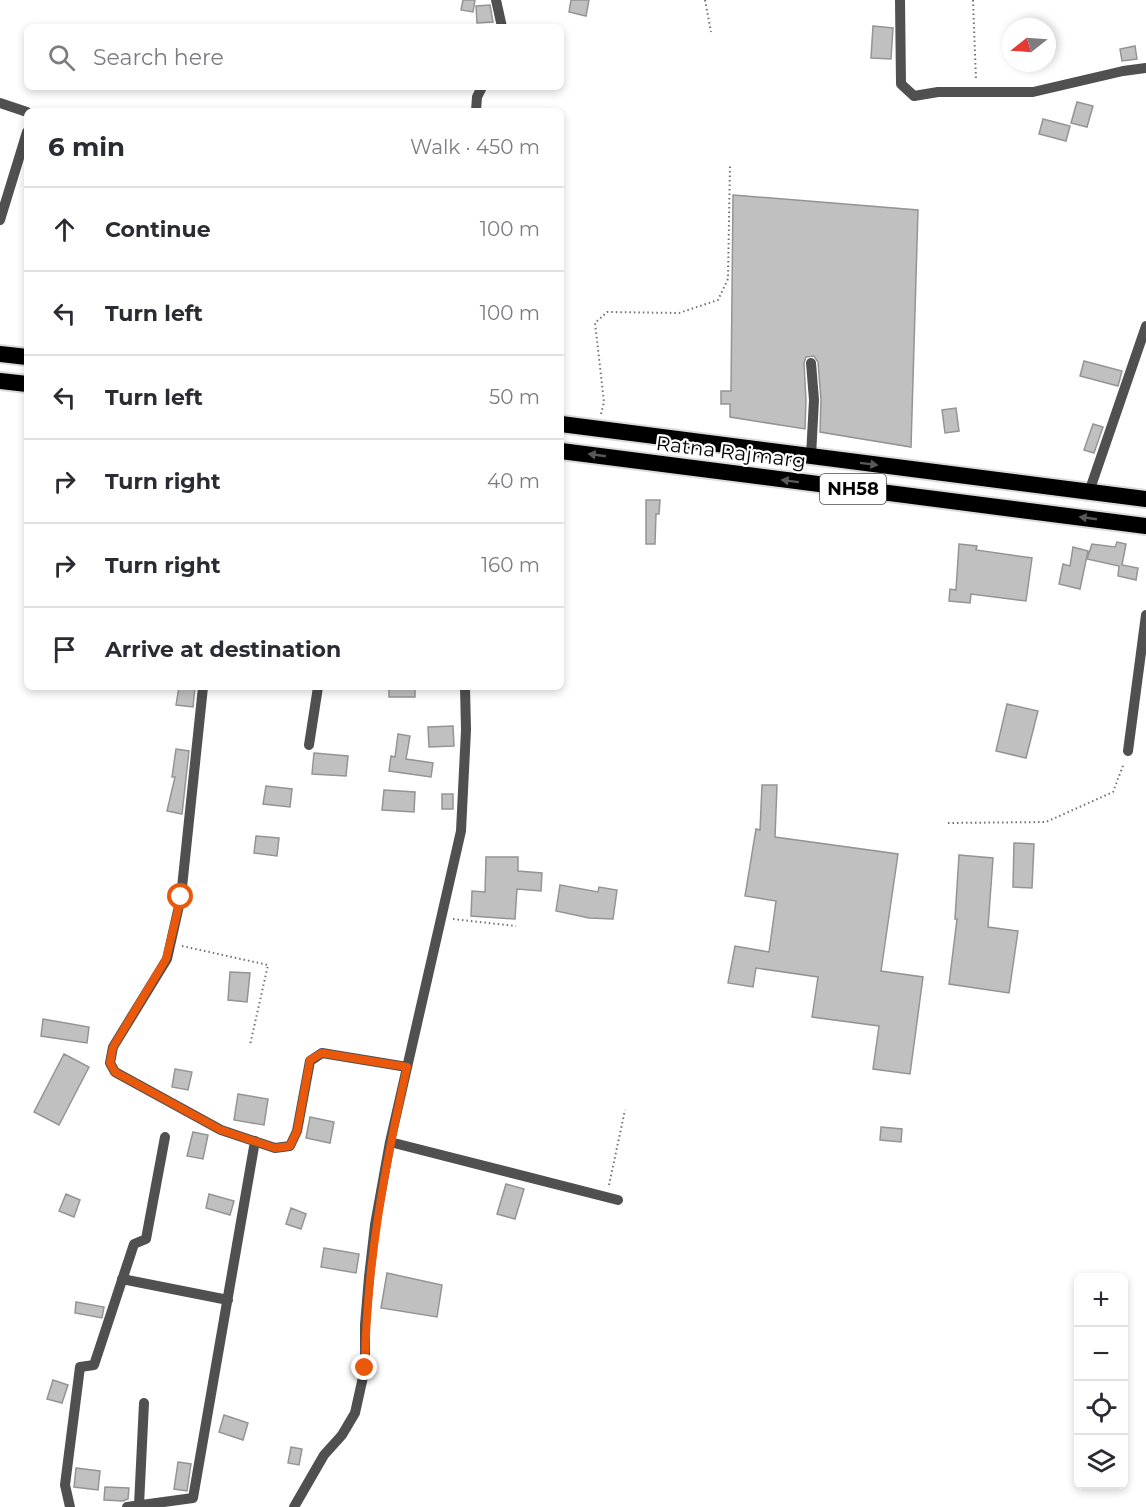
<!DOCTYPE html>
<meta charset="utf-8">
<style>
body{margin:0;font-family:Montserrat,sans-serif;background:#f2f2f3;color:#2b2b33}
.controls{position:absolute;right:18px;bottom:18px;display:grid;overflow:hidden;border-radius:9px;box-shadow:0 3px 9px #0003}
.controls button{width:54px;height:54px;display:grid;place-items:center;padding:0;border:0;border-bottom:2px solid #e1e1e2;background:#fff;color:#2b2b33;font:30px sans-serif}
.compass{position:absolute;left:1002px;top:18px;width:54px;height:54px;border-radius:50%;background:#fff;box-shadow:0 3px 9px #0003;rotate:253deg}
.stop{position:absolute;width:18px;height:18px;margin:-14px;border:4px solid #ea580c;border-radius:50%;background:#fff}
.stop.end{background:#ea580c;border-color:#fff;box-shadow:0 2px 6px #0008}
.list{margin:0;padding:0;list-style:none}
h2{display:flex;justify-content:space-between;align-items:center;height:78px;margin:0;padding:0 24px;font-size:26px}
h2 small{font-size:20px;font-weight:400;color:#7c7c81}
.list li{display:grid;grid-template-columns:39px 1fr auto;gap:18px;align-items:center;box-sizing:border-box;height:84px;padding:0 24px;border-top:2px solid #e1e1e2}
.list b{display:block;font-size:22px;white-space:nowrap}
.list em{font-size:20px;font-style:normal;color:#7c7c81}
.icon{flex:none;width:33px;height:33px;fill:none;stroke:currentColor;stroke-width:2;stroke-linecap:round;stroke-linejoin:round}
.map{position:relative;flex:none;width:1146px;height:1507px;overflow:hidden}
.search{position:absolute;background:#fff;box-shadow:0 3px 9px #0003;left:24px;top:24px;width:540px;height:66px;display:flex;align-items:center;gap:15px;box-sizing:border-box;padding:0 21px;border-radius:9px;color:#7c7c81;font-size:22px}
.panel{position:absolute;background:#fff;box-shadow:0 3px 9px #0003;left:24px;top:108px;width:540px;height:582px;border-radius:9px}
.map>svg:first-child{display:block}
.building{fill:#c0c0c0;stroke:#949494;stroke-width:1.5}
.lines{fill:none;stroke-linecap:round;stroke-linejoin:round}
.trunk-casing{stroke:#dbdbdb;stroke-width:20}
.path{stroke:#727272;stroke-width:2;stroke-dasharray:1.5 3;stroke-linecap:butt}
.minor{stroke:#505050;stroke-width:10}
.trunk{stroke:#000;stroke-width:16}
.oneway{fill:#595959}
.route{stroke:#ea580c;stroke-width:8}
.labels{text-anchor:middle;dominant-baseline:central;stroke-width:4.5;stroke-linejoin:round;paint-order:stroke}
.shield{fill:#fff;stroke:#4c4c4c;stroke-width:1.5}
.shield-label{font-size:18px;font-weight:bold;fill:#000}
.street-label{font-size:20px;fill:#000;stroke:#fff}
</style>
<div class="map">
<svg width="1146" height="1507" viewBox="0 0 1146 1507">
<rect width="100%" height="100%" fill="#fff"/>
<!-- building -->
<path class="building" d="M463,0H475L473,12L461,10Z
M571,0H589L586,16L569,12Z
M490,5L493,22L477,23L476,6Z
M873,26L893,28L891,59L871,58Z
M1135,46L1137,59L1122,61L1120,49Z
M1077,102L1093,106L1087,127L1071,123Z
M1043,119L1070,126L1066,141L1039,134Z
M733,195L918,210L911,447L820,432L821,400L818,362L814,356L806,357L804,363L806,400L805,429L730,417V404H721V391H731Z
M1084,361L1122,371L1118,386L1080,376Z
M956,408L959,431L945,433L942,410Z
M1093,424L1103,427L1094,453L1084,450Z
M646,500H660L659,514H656L655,544H646Z
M1117,542L1126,544L1122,565L1138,568L1136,580L1118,576L1119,566L1087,559L1092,544L1115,547Z
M959,544L977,546L976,550L1032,558L1026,601L971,594L970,603L949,601L950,589L956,590Z
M1073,547L1088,551L1080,589L1059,584L1063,564L1070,566Z
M179,687H195L193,707L176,705Z
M389,687H415V697H389Z
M1007,704L1038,711L1026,758L996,751Z
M453,726L454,746L429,747L428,727Z
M398,734L410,736L406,759L433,763L431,777L389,771L391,756L395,757Z
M176,749L189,751L182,814L167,811L175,777H172Z
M314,753L348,756L346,776L312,774Z
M762,785H777L775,837L898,854L881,971L923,977L910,1074L873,1069L879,1026L812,1017L818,977L756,968L753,987L728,983L735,946L769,952L776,901L745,896L756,829L760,830Z
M266,786L292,789L290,807L263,804Z
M384,790L415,792L414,812L382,810Z
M442,794H453V809H442Z
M256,836L279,838L277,856L254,853Z
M1014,843L1034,844L1032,888L1013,887Z
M959,855L993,858L988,927L1018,931L1009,993L949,984L957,919H955Z
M486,857H518V871L542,873L541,891L517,889L515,919L471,916L472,891L485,892Z
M560,885L598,892L599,887L617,890L613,919L589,918L556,911Z
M230,972L250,973L247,1002L228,1000Z
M43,1019L89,1027L87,1043L41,1036Z
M64,1054L89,1067L59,1125L34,1112Z
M175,1069L192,1072L188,1090L172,1087Z
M238,1094L268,1099L264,1125L234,1120Z
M310,1117L334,1122L330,1143L306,1138Z
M881,1127L902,1129L901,1142L880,1140Z
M193,1132L208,1135L203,1159L187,1156Z
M506,1184L524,1189L515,1219L497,1214Z
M66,1194L80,1200L74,1217L59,1211Z
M209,1194L234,1201L230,1215L206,1208Z
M291,1208L306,1214L301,1229L286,1224Z
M324,1248L359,1254L356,1273L321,1267Z
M387,1273L442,1285L437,1317L381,1308Z
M76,1302L104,1307L102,1318L75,1313Z
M53,1380L68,1385L62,1403L47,1399Z
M224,1415L248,1423L243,1440L219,1432Z
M291,1447L302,1449L299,1465L288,1463Z
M178,1462L191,1464L187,1491L174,1489Z
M76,1468L100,1471L98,1490L74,1487Z
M105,1487L129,1488L128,1499L123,1501L104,1500Z"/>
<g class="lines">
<!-- trunk casing -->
<g class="trunk-casing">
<path id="trunk" d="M0,354L27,357
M0,381L27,384
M561,424L1146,499
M561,451L1146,526"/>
</g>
<!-- path -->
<path class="path" d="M705,0L711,32
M973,0L976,80
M601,414L604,402L595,323L607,312L679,313L718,300L728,279L730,165
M948,823L1046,822L1113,792L1124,763
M453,919L516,926
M182,946L268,965L250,1045
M609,1185L625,1110"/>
<!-- minor -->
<path class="minor" d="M496,0L502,27
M900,0L901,84L914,96L938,92H1033L1123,71L1146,68
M0,103L27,112
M476,111L477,97L482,87
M0,220L27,132
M811,363L814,400L811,456
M1089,492L1146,326
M203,687L181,897L167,959L113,1047L110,1063L115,1072L221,1130L275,1148L290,1146L297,1131L310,1061L322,1053L407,1067
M309,745L318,687
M1128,751L1146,615
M390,1142L618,1200
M122,1279L228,1300
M139,1505L144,1403
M70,1507L65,1485L80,1367L94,1365L134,1244L146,1239L165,1137
M127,1507L193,1498L255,1141
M294,1507L324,1455L342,1435L355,1413L365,1368V1325L369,1277L375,1225L390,1142L461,831L466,730L465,687"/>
<!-- trunk -->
<use href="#trunk" class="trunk"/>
</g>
<!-- one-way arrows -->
<defs><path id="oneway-solid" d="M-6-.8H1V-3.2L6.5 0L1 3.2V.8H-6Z" transform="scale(1.5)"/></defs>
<g class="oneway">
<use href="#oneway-solid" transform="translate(597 455) rotate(-172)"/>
<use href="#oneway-solid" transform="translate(869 464) rotate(7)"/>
<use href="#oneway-solid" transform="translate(790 481) rotate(-173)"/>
<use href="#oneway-solid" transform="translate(1088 518) rotate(-172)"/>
</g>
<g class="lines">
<!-- route -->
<path class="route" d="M181,897L166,959L113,1047L110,1063L115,1072L221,1130L275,1148L290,1146L297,1131L310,1060L322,1053L407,1067C385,1166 366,1266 365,1368"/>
</g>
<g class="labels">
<!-- shield labels -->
<rect class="shield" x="820" y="474" width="66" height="30" rx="4.5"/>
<g class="shield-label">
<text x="853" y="489">NH58</text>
</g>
<!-- street labels -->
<g class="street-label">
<text transform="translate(731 452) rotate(7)">Ratna Rajmarg</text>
</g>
</g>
</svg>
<div class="controls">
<button>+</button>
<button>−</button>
<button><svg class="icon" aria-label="locate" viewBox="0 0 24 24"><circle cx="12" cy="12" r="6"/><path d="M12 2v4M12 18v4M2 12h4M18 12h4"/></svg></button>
<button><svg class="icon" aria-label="layers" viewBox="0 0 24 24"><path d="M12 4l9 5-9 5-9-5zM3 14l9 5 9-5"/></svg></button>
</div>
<svg class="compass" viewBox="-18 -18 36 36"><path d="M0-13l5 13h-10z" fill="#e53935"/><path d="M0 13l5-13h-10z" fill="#7c7c81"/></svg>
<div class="stop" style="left:181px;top:897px"></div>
<div class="stop end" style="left:365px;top:1368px"></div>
<div class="search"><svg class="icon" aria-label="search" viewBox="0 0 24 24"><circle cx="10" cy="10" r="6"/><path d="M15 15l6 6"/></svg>Search here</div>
<section class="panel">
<h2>6 min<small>Walk · 450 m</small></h2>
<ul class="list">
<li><svg class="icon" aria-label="ahead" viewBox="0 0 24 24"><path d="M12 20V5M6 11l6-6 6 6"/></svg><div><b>Continue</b></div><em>100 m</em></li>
<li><svg class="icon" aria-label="left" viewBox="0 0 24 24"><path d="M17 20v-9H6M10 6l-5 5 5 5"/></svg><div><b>Turn left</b></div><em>100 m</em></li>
<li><svg class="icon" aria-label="left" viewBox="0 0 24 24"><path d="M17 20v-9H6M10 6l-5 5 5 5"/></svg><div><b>Turn left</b></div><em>50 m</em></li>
<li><svg class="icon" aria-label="right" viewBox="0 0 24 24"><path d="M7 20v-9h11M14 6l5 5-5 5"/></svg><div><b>Turn right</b></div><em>40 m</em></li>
<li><svg class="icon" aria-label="right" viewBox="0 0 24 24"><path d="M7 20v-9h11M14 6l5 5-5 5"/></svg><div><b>Turn right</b></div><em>160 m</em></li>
<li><svg class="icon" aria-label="arrive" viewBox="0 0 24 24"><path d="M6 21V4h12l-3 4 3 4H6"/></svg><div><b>Arrive at destination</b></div></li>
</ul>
</section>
</div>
